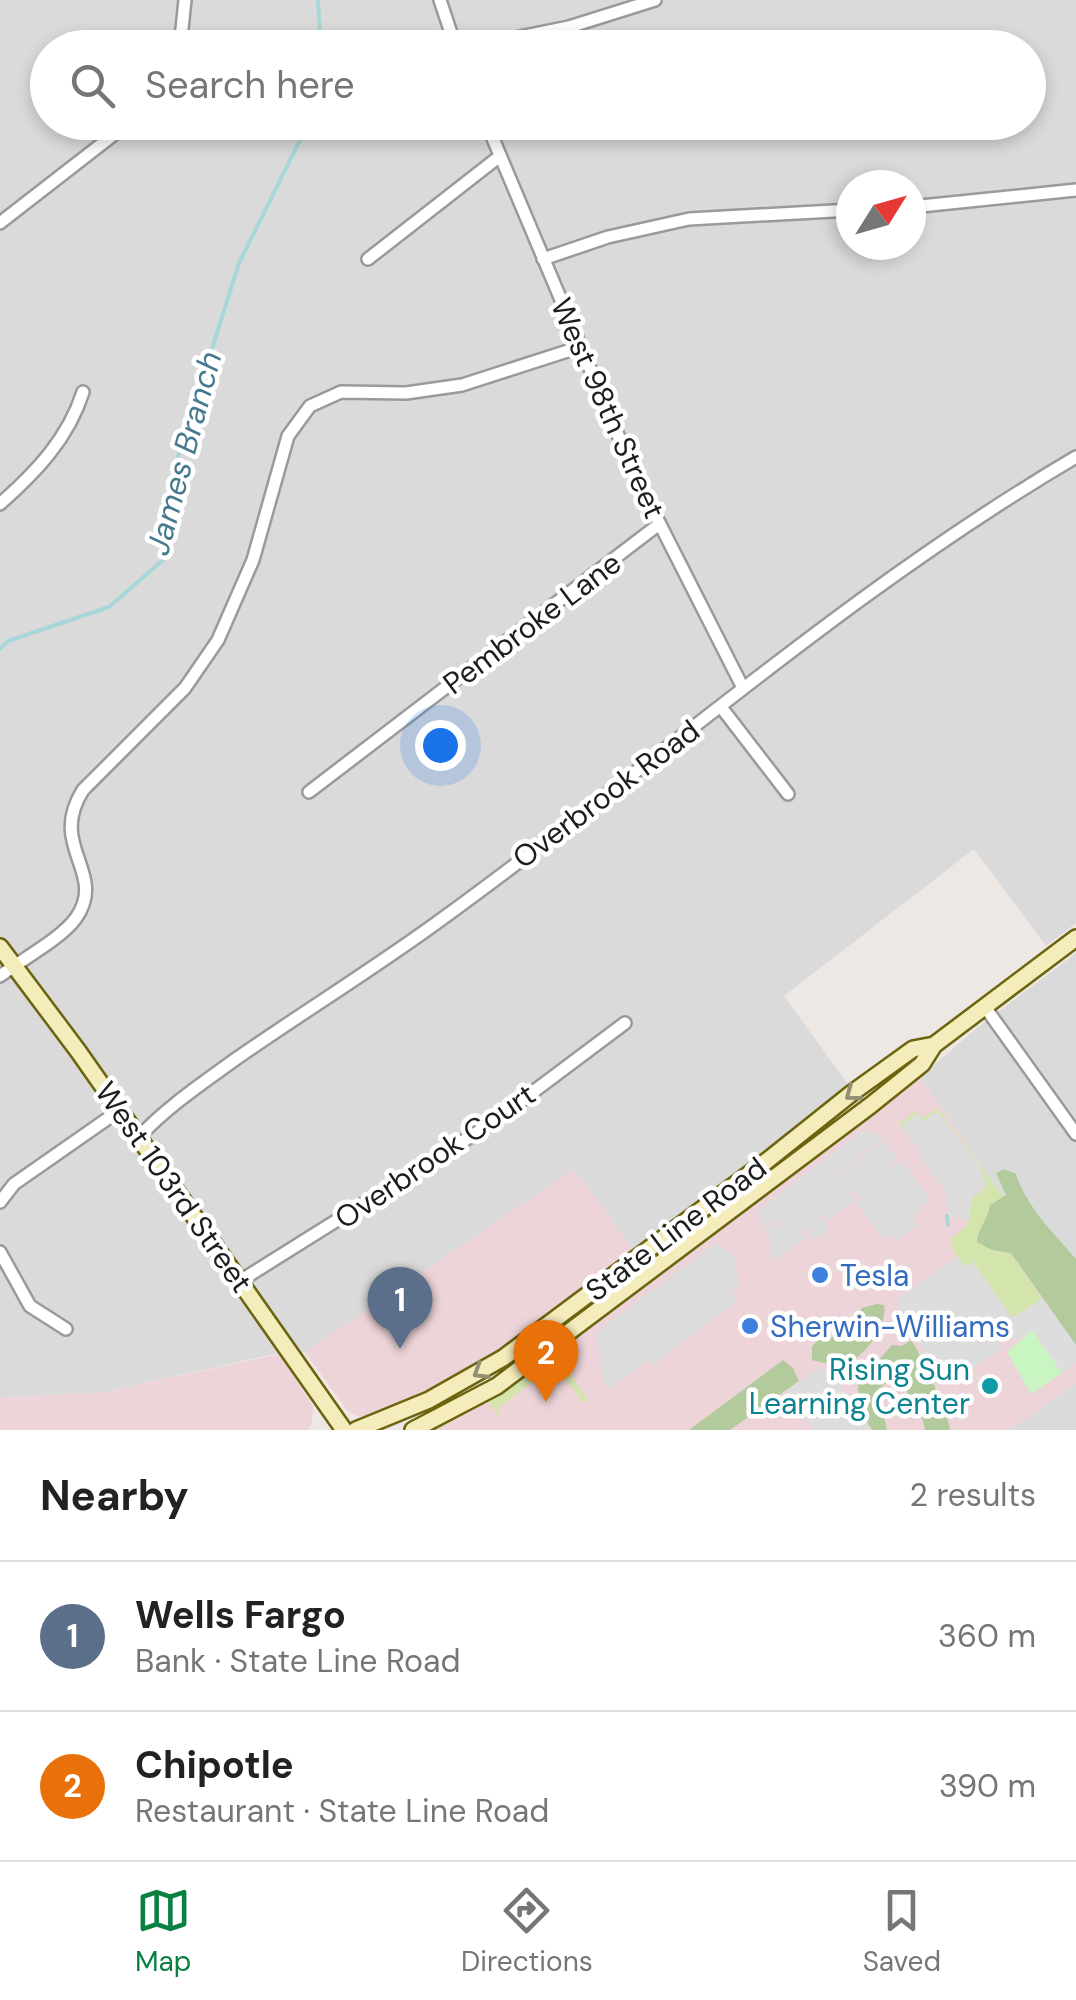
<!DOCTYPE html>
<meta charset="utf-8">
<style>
body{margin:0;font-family:"DM Sans",sans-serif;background:#f2f2f2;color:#222}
.compass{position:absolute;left:836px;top:170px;width:90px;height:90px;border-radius:50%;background:#fff;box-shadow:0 5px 15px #0003;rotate:53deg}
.you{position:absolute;left:440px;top:745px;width:35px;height:35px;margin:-25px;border:8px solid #fff;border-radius:50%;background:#1a73e8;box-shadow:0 0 0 15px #1a73e833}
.badge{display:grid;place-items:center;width:65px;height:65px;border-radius:50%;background:#0b8043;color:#fff;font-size:32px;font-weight:700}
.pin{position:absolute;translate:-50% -82px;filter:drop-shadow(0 2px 5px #0008)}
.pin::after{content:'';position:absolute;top:52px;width:35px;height:30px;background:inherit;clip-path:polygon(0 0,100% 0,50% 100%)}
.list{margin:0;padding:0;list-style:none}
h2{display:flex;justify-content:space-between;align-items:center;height:130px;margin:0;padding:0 40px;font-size:42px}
h2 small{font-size:32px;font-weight:400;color:#767676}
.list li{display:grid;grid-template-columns:65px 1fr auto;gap:30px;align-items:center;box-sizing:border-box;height:150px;padding:0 40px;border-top:2px solid #e0e0e0}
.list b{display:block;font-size:38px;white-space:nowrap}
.list p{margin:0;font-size:32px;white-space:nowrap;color:#767676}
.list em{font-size:32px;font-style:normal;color:#767676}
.icon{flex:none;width:55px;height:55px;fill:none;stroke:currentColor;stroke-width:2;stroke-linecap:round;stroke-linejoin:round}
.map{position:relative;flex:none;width:1076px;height:1430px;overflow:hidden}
.search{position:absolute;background:#fff;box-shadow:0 5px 15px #0003;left:30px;right:30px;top:30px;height:110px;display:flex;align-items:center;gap:25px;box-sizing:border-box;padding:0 35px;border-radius:55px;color:#767676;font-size:38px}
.sheet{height:430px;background:#fff}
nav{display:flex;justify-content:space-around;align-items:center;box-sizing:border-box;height:140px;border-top:2px solid #e0e0e0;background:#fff;font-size:28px;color:#767676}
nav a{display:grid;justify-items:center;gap:5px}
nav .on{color:#0b8043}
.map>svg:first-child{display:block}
.residential{fill:#dbdada;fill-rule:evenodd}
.commercial{fill:#edd4d8}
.grass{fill:#d3e4ad}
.forest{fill:#b2ca9c}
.park{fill:#c9f5c3}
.parking{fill:#ddd}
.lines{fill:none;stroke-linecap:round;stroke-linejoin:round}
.stream{stroke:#a7d7d8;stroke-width:4}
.minor-casing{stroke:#9a9a9a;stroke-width:16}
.secondary-casing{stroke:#6b630d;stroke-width:20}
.minor{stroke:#fff;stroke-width:11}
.secondary{stroke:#f4ecbb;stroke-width:15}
.oneway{stroke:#938f74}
.shop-dot{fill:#3f7fe0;stroke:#fff;stroke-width:4}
.culture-dot{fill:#0f9aa8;stroke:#fff;stroke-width:4}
.labels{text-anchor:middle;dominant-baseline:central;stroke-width:9;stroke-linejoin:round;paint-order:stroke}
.street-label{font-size:30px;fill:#1d1d1d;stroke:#fff}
.shop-label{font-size:30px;fill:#366cbe;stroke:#fff;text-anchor:start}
.culture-label{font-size:30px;fill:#0d838f;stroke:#fff;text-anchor:end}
.water-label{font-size:32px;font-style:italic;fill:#477a8f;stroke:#fff}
</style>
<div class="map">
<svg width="1076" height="1430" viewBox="0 0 1076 1430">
<rect width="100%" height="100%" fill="#eee8e4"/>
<!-- residential -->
<path class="residential" d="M0,0H1076V923L1046,946L974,849L784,996L850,1087L634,1250L574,1170L414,1282L305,1352L274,1354L104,1392L0,1398ZM48,48H1028V122H48ZM851,185H911V245H851Z
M1076,953V1304L920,1077L977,1028Z
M1076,1384V1430H1009Z"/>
<!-- commercial -->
<path class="commercial" d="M920,1077L1004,1199L1013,1250L1076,1341V1384L1009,1430H431L504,1390Z
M574,1169L634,1250L501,1349L467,1370L371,1416H357L347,1410L305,1352Z
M279,1354L313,1406L312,1423L307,1430H0V1398L104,1392Z"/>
<!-- grass -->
<path class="grass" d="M937,1108L1004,1197L990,1205L987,1222L976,1240L992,1250L1011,1253L1042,1299L1013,1319L973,1263L964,1266L953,1251L950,1239L967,1226L972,1198L985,1188L937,1111L923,1122L917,1115L907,1134L899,1124L914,1112L923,1118Z
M558,1357L589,1401L583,1402L561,1373L549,1370L498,1408L501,1420L488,1402Z"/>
<!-- forest -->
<path class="forest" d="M1004,1169L1016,1174C1027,1208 1053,1232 1076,1259V1345L1011,1253L992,1250L977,1242C977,1230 988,1220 990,1205L1006,1195L996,1173Z
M877,1304L884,1305C888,1328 861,1361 840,1367L812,1360V1346L819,1340L833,1337L862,1308Z
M911,1341C924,1354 922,1377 935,1386L939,1408L946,1413L950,1430H925L923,1420L902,1383L891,1380L878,1389L887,1430H872L859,1411L858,1384L892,1345L901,1346Z
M783,1360L793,1368L799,1381L730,1430H689Z"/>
<!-- park -->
<path class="park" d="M1032,1330L1062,1373L1031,1394L1007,1352Z"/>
<!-- parking -->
<path class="parking" d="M937,1111L979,1165L987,1184L972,1198L969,1220L947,1216L946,1192L915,1150L922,1143L913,1145L902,1125L917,1114L923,1122Z
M864,1130L874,1135L878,1132L883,1138L794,1206L884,1140L896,1157L892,1161L893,1165L902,1161L931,1200L912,1217L917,1225L896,1241L890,1235L883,1239L856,1203L862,1198L853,1191L850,1194L854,1201L829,1220L824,1213L821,1215L829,1230L815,1240L806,1229L802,1230L806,1239L776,1260L770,1253V1236L765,1229L776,1221L781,1227L784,1225L775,1219L764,1228L756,1212Z
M717,1242L734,1257L739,1288L731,1294L739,1300L653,1366L648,1360L609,1389L602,1379L598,1340L594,1334Z
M958,1257L965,1267L973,1262L1012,1318L1042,1299L1076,1345V1363L1062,1373L1033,1330L1017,1340L1005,1333L996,1338L1003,1348L957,1380L950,1374L942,1379L899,1315L902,1309L896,1299Z
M821,1366L833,1384H839L872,1430H809L812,1427L787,1391Z"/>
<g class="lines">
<!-- stream -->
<path class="stream" d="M318,0L321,48
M0,649L8,641L109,607L163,560L171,479L239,263L309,122
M947,1216L948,1225"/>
<!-- minor casing -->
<g class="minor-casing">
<path id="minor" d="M440,0L456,48
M180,48L185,0
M466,48L569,27L655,0
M486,122L634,473L743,688
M911,207L1076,190
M0,223L130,122
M368,259L500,156
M543,259L608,237L689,219L851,210
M0,504C36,472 68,439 83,392
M721,707L788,794
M309,792L658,525
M0,976C21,960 61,939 76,918C108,872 47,847 83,790L185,688L218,640L253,560L288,436L310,406L341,392L406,393L462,385L580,347
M985,1007L1076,1134
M139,1137C167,1107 200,1085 233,1061C303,1012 377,967 446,916C657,763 851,589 1076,457
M0,1202L14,1184L120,1110
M0,1252L30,1306L66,1329
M240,1281L489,1125L625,1023"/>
</g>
<!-- secondary casing -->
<g class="secondary-casing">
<path id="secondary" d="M0,947L78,1051L344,1430
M356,1430L429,1400L503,1358L768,1160L852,1093L913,1049L934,1045
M413,1430L497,1386L871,1105L922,1064L934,1045L1076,938"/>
</g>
<!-- minor -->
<use href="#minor" class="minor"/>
<!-- secondary -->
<use href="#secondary" class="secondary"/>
</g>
<!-- one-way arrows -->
<defs><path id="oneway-chevron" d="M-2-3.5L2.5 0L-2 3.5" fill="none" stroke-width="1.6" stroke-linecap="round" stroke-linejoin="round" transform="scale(2.5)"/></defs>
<g class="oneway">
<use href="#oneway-chevron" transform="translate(852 1094) rotate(143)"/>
<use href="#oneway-chevron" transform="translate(480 1372) rotate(148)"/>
</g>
<!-- markers -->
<g class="shop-dot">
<circle cx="820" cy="1275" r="10"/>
<circle cx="750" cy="1326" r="10"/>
</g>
<circle class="culture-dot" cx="990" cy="1386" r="10"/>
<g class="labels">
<!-- street labels -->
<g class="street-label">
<text transform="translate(608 408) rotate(66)">West 98th Street</text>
<text transform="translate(532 623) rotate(-37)">Pembroke Lane</text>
<text transform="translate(606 794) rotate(-37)">Overbrook Road</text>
<text transform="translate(435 1156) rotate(-34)">Overbrook Court</text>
<text transform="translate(174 1187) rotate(55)">West 103rd Street</text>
<text transform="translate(676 1229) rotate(-37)">State Line Road</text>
</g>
<!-- shop labels -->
<g class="shop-label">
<text x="840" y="1275">Tesla</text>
<text x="770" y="1326">Sherwin-Williams</text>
</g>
<!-- culture labels -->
<g class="culture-label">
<text x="970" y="1369">Rising Sun<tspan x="970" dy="34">Learning Center</tspan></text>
</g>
<!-- water labels -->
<g class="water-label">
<text transform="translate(184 453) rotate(-75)">James Branch</text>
</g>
</g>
</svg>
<svg class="compass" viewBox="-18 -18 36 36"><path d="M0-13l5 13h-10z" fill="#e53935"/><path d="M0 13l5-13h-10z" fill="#767676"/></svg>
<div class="you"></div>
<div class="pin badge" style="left:400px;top:1349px;background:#5c6f8a">1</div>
<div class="pin badge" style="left:546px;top:1402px;background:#e8710a">2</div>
<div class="search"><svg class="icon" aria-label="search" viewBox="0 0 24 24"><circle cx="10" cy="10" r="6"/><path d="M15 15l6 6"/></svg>Search here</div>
</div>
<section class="sheet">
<h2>Nearby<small>2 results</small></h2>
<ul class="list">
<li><span class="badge" style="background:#5c6f8a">1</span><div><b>Wells Fargo</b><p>Bank · State Line Road</p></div><em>360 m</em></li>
<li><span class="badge" style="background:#e8710a">2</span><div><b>Chipotle</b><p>Restaurant · State Line Road</p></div><em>390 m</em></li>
</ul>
</section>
<nav>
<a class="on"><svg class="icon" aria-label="map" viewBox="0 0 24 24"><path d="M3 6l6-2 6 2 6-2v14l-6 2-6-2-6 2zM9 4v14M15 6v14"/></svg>Map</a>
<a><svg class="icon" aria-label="directions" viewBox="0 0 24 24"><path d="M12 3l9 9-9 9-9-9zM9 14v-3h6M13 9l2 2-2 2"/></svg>Directions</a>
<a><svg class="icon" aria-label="saved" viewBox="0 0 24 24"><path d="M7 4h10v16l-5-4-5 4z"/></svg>Saved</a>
</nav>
